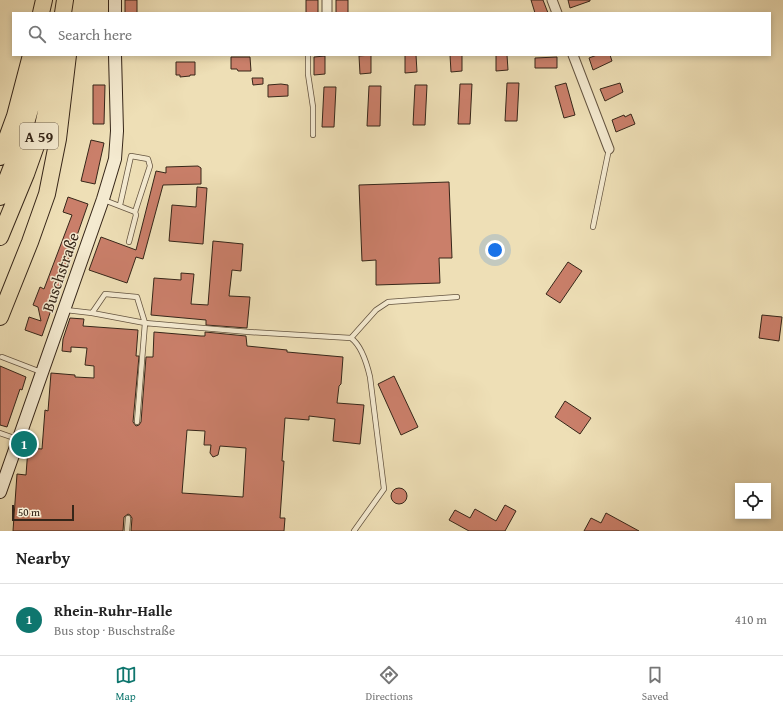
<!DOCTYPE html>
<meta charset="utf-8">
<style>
body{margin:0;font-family:"Gentium Book Plus",serif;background:#f6f6f6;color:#222}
.controls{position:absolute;right:12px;bottom:12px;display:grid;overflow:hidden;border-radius:0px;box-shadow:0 2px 6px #0003}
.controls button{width:36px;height:36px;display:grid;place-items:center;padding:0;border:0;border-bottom:1px solid #e0e0e0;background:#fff;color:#222;font:20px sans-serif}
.scale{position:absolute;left:12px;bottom:10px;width:62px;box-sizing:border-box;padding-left:4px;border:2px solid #362619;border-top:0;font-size:11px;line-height:14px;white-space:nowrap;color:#362619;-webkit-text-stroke:3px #f4ead0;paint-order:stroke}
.you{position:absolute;left:495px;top:250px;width:14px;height:14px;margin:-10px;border:3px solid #fff;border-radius:50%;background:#1a73e8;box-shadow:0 0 0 6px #1a73e833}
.badge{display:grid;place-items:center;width:26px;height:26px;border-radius:50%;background:#0f766e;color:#fff;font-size:13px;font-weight:700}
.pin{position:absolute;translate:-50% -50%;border:2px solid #fff;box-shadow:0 1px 4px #0006}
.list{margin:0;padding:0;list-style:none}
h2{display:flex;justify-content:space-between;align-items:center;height:52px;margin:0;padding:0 16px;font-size:17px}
h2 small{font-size:13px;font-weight:400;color:#767676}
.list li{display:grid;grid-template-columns:26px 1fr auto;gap:12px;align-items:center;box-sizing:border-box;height:72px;padding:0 16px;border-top:1px solid #e0e0e0}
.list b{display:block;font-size:15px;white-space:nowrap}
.list p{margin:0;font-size:13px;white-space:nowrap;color:#767676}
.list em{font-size:13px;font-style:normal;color:#767676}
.icon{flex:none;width:22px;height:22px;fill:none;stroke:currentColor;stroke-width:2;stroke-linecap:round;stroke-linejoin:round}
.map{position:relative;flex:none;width:783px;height:531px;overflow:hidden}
.search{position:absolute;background:#fff;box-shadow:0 2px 6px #0003;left:12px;right:12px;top:12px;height:44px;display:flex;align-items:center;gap:10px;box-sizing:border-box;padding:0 14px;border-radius:0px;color:#767676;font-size:15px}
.sheet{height:124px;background:#fff}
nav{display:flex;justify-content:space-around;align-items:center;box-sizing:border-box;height:56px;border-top:1px solid #e0e0e0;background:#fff;font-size:11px;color:#767676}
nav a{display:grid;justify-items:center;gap:2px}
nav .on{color:#0f766e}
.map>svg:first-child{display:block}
.building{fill:#ca7f6a;stroke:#362619;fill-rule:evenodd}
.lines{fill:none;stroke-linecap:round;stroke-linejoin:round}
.lane-casing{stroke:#645440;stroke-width:6}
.street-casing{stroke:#645440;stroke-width:11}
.secondary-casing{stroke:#362619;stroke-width:14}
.highway-casing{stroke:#362619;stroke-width:18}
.lane{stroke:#f4ead0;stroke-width:4.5}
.street{stroke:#f4ead0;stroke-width:9}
.secondary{stroke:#f4ead0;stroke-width:12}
.highway{stroke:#eedfb6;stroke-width:16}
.labels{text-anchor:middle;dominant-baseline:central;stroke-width:3;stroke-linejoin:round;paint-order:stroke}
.shield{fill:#f4ead0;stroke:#6f6150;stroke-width:1}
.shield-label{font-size:15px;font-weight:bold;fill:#362619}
.street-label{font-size:16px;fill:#362619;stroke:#f4ead0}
</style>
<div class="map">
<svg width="783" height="531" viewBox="0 0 783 531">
<rect width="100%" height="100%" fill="#eedfb6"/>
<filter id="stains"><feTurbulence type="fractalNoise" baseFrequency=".005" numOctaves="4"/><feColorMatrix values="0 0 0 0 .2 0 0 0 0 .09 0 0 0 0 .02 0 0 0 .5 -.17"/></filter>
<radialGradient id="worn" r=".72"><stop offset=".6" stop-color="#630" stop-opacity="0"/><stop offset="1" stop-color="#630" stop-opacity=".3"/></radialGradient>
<!-- building -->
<path class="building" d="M125,0H137V13H125Z
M306,0H318V13H306Z
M336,0H348V13H336Z
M531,0H543L548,13H535Z
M568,0H590V1L570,8Z
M371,55V73L360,74L359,56Z
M405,55H416L417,72L405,73Z
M450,55H462V71L451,72Z
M496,55H507L508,70L496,71Z
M597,55H610L612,61L593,70L589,58Z
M325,56V74L314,75V57Z
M231,57H250L251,71H238L237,69H231Z
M557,57V68H535V58Z
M176,62H195V75H190V76L180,77V75H176Z
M252,78H263V84L253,85Z
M507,83H519L517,121H505Z
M566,83L575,115L564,118L555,86Z
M620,83L623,92L605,101L600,89Z
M281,84L288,85V96L268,97V85Z
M460,84H472L470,124H458Z
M93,85H105L104,124H93Z
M415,85H427L425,125H413Z
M369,86H381L380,126H367Z
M324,87H336L334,127H322Z
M631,114L635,124L616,132L612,120L624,115L625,117Z
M91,140L104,143L95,184L81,181Z
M198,166L201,168V184L163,185L143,259L136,257L127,283L89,270L101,237L136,250L156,171L166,173V167Z
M449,182L452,258H439L440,283L376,285V260L362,261L359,185Z
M197,187L207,188L203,244L169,241L172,205L196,207Z
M68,197L88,204L42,336L25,330L29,317L41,321L38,307L33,305L40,287L44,289L72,215L63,212Z
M213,241L243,244L241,271L232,270L229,296L250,297L247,328L206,325V320L151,315L154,278L181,280V273L194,274L191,304L208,305Z
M568,262L582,271L560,303L546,294Z
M762,315L782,317L779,341L759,338Z
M70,318L84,319L83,326L138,330L136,356H139L133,422L136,426L139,425L141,422L146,357H153L154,332L201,336H205V332L246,336L247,346L287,350V352L343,357L341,384L339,386L337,403L364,405L360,444L333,441L335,419L309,416V420L285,418L282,461H284L280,518H285L284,531H131L132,518L130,515L128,514L124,517L123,531H13L17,474L26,475L28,448L42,449L45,410L48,411L51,373L75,375V377L94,378V366L85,365L87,348L71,347V352L62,351L63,339ZM187,430L205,431L204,445H211L210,453L213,457L218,455L220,446L246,448L243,497L182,493Z
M0,366L26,377L22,390L20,389L7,427L0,425Z
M394,376L418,427L401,435L378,384Z
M565,401L591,418L580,434L555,417Z
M391 496a8 8 0 1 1 16 0a8 8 0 1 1-16 0Z
M505,505L516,511L505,531H469L449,520L455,510L470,518L475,509L496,521Z
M606,513L639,531H584L591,518L601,523Z"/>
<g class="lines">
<!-- lane casing -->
<g class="lane-casing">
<path id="lane" d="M308,55V74L313,107V135
M104,200L135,212L136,215L129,242
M120,205L131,156L148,159L150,166L135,212
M593,227L609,149
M66,310L92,313L105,294L137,297L145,323L249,332L351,338C362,346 367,364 370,377L384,489L354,531
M92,313L145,323L137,422
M351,338L376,310L388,302L457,297
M2,357L41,372
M0,433L17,439
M127,531L128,518"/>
</g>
<!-- street casing -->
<g class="street-casing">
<path id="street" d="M552,0L557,13
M327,13V0
M573,55L609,149"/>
</g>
<!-- secondary casing -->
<g class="secondary-casing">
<path id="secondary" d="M115,13V0
M0,492L103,199L115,159L117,131L115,55"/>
</g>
<!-- highway casing -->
<g class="highway-casing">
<path id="highway" d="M41,13L44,0
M63,13L65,0
M0,157L15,116L31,55
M0,197L18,151L35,92L42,55
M0,237L26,174L43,126L58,55
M0,317L30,242L47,194L58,139L68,55"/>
</g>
<!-- lane -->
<use href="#lane" class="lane"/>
<!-- street -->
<use href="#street" class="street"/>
<!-- secondary -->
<use href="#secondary" class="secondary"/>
<!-- highway -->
<use href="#highway" class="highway"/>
</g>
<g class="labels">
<!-- shield labels -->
<rect class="shield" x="20" y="123" width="38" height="26" rx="3"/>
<g class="shield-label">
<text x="39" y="136">A 59</text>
</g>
<!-- street labels -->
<g class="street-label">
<text transform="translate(60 272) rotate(-71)">Buschstraße</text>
</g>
</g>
<rect width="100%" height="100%" filter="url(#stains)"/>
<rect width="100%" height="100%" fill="url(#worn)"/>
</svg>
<div class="controls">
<button><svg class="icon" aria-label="locate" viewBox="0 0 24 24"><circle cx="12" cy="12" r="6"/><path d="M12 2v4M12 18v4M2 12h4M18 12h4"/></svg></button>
</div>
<div class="scale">50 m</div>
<div class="you"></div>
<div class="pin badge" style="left:24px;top:444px">1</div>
<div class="search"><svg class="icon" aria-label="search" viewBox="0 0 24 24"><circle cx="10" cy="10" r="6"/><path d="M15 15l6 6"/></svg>Search here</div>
</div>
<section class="sheet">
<h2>Nearby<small></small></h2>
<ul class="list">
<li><span class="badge">1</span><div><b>Rhein-Ruhr-Halle</b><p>Bus stop · Buschstraße</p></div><em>410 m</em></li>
</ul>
</section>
<nav>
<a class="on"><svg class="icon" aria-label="map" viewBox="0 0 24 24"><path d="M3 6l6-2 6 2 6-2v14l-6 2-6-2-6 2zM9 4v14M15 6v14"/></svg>Map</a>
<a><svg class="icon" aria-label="directions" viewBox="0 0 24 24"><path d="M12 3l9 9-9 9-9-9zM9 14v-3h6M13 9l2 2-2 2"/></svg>Directions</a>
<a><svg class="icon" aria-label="saved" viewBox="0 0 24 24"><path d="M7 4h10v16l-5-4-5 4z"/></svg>Saved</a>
</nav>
